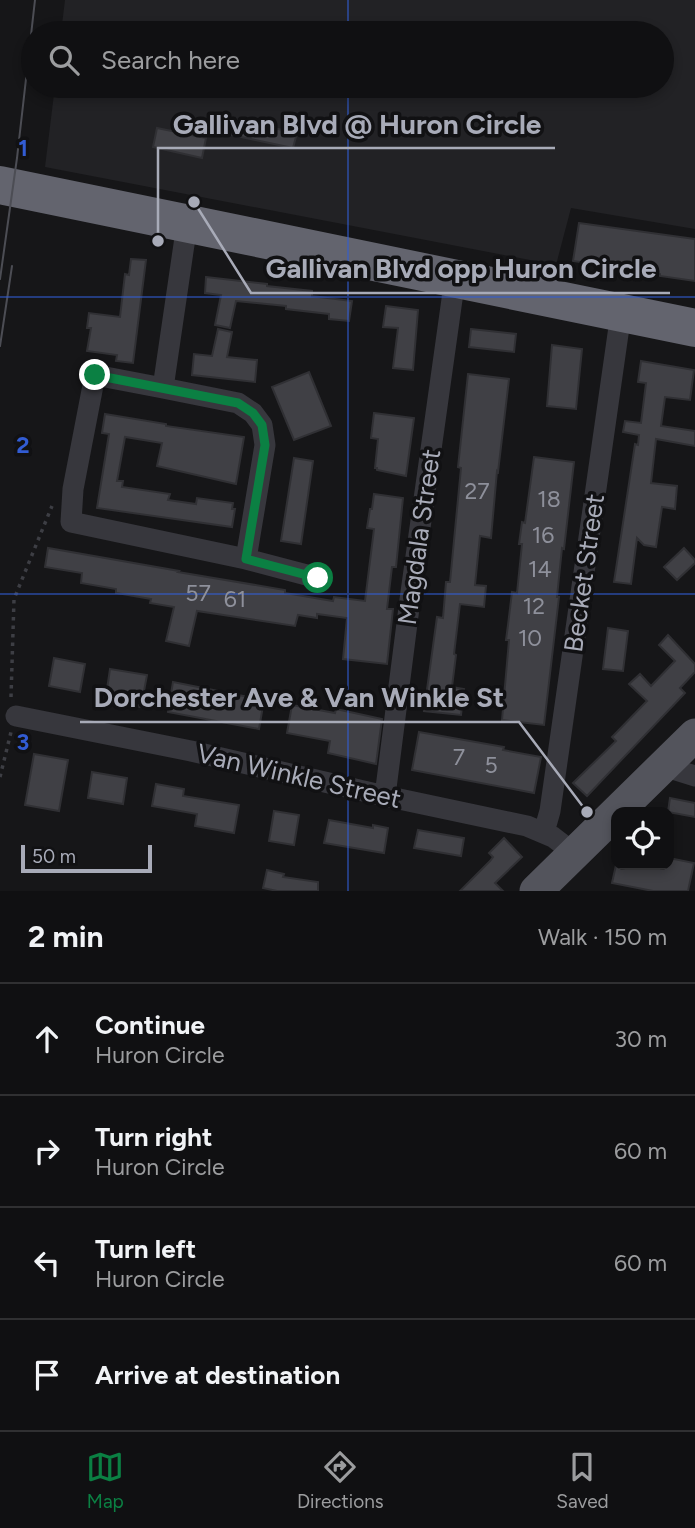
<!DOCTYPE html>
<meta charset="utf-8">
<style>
body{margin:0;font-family:Figtree,sans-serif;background:#19191b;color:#f1f3f6}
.controls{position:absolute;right:21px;bottom:21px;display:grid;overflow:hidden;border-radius:14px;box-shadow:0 4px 10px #0003}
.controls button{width:63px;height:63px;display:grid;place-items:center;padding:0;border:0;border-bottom:2px solid #303032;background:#101012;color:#f1f3f6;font:35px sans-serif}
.scale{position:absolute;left:21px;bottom:18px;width:131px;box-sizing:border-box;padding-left:7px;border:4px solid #a8abb8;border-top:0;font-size:19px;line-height:24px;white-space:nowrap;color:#a8abb8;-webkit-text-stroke:5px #111113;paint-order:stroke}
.stop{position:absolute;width:21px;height:21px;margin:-16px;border:5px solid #0b8043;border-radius:50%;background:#fff}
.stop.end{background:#0b8043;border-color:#fff;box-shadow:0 2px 7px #0008}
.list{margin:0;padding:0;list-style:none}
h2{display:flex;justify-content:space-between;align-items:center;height:91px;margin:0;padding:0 28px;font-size:30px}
h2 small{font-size:23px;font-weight:400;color:#9c9d9f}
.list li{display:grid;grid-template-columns:46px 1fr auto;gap:21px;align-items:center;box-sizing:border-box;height:112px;padding:0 28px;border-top:2px solid #303032}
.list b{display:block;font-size:26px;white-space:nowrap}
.list p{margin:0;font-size:23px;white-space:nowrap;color:#9c9d9f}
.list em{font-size:23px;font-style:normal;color:#9c9d9f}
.icon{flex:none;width:38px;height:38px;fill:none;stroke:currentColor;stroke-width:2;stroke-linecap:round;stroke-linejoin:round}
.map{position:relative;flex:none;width:695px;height:891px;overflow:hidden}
.search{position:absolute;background:#101012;box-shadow:0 4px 10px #0003;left:21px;right:21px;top:21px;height:77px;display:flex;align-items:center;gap:18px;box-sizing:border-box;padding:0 24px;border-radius:38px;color:#9c9d9f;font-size:26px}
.sheet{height:539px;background:#101012}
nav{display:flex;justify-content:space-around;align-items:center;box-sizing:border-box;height:98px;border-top:2px solid #303032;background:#101012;font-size:19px;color:#9c9d9f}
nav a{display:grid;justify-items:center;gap:4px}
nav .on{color:#0b8043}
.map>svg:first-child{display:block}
.built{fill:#222225}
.building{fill:#404045;stroke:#303034;stroke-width:2}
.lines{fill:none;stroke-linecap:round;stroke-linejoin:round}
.path{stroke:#3d3e44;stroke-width:3.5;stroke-dasharray:3.5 5;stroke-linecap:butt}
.street{stroke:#37373d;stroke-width:21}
.primary{stroke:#53545c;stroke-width:33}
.highway{stroke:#63646e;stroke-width:38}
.tram{stroke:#4c4d54;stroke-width:2}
.route{stroke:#0b8043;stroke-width:9}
.grid{fill:none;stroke:#325cd3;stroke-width:2;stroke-opacity:0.55}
.labels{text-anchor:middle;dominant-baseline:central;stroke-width:7;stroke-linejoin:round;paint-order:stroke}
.number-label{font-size:23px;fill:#8e909b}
.street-label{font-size:26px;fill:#a8abb8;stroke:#111113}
.grid-label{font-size:23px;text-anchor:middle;font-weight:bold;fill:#325cd3;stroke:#111113;stroke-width:7;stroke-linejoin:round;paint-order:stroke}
.leader{fill:none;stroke:#a8abb8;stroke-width:2.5}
.callout-dot{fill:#a8abb8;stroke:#111113;stroke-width:2.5}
.callout-label{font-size:28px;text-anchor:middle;font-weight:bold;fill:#a8abb8;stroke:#111113;stroke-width:7;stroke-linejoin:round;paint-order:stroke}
</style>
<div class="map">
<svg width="695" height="891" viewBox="0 0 695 891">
<rect width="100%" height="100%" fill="#161618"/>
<!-- built -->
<path class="built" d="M65,0H695V229L571,208L556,265L45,167L55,86H662V33H61Z"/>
<!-- building -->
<path class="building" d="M235,120L297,133L293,148L232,135Z
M157,128L206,138L202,158L153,147Z
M579,223L695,239V281L660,276V274L573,261Z
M131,259L146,260L133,363L116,361L117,355L87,351L91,328H87L89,313L120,317L125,274L129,275Z
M206,277L267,284V286L312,291V296L352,301L349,321L329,319V314L286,309V306L236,301L230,328L215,325L221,295L205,293Z
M386,306L418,310L413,370L393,368L398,328L383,327Z
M218,329L232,332L227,357L257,360L255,382L192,375L194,354L212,356Z
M471,329L516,334L514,352L469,347Z
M552,345L582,349L576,409L547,406Z
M641,361L694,370L690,400L665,397L661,426L695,431V446L656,439L651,483L677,486L675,509L662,507L656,547L644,545L637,538L631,584L614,582L635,444L638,445L639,435L623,432L625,421L641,423L646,383L638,382Z
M309,372L331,426L294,440L272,387Z
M468,374L509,379L498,472L497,471L491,538L480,536L475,585L486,586L484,607L460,604L454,654L456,655L452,687L464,689L461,715L424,711L437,617L443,618L446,582H450L461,468L458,467Z
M374,413L414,418L406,476L377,470V468H375L378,439L371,438Z
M105,414L166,424V426L244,437L236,484L157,466L162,443L125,437L117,481H123L122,487L170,494L168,500L196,504L197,498L233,503L232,509H235L232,527L97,508L109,434L102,433Z
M534,457L574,462L564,549L562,548L557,597H559L544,725L502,720L509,640H506L508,625L512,592L517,593L522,544H519L522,522L525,523Z
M294,458L313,461L301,544L281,541Z
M374,494L403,498L396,567H392L387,609H393L387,664L343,659L347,618L317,614V618L298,615L295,626L197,611L189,646L166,641L174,607L150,603L151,599L116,593V589L81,583L82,573L45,567L48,548L179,571L178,572L285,590V593L333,601L334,597L365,601L374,529L367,528L370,509H372Z
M684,548L695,560V563L677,580L664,567Z
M608,628L628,631L623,671L603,669Z
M668,635L695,664V672L680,688L685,693L587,796L573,783L616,741L612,737L647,701L629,684L640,674L651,686L675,661L659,645Z
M54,658L85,664L80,692L49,686Z
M110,669L147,675L141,707L108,701V697L106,696Z
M173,682L264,700L259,729L168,712Z
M292,705L335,713L336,709L382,719L376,764L328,753L330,741L287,733Z
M419,732L504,747L503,750L541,757L534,793L412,770Z
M34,754L68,760L59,811L25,805Z
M92,772L127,778L123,804L88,798Z
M156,784L184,789L183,796L239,805L234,833L195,826L197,814L152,806Z
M670,798L695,803V817L668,812Z
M274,811L299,815L294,845L269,841Z
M329,820L373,828V825L388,828L384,853L324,843Z
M418,830L464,838L461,856L414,848Z
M504,838L522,857L495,883L503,891H460L490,861L493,857L489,853Z
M669,858L694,863L688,891H653L612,883L616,865H669Z
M267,870L284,874L283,877L318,882V891H277L263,888Z"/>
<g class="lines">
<!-- path -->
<path class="path" d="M11,697L14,599L52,506
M0,777L11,732"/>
<!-- street -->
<path class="street" d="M163,388L238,403L253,413L262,425L265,445L246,559L71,522L73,489L95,375L163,388L187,224
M246,559L318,578
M16,716L191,751L385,796L527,826L553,837L574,853
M663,766L695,776
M385,796L411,592L455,278
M544,832L550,811L621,313"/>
<!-- primary -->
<path class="primary" d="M536,891L695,735"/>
<!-- highway -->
<path class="highway" d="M0,185L695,328"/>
<!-- tram -->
<path class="tram" d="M0,279L17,158L35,0
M0,346L12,266"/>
</g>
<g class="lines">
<!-- route -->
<path class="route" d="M95,375L238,403L253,413L262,425L265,445L246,559L318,578"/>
</g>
<!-- grid -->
<path class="grid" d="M348,0V33M348,86V891M0,297H695M0,594H695"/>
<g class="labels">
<!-- number labels -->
<g class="number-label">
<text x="477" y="491">27</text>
<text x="549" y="499">18</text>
<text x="543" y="535">16</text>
<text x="540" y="569">14</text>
<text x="198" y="593">57</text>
<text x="235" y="599">61</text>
<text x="534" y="606">12</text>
<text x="530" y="638">10</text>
<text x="459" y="757">7</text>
<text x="491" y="765">5</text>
</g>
<!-- street labels -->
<g class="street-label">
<text transform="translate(419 537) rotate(-82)">Magdala Street</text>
<text transform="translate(584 573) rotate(-82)">Becket Street</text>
<text transform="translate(299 776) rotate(13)">Van Winkle Street</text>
</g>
</g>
<g class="grid-label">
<text x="23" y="156">1</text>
<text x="23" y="453">2</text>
<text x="23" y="750">3</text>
</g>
<!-- callouts -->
<path class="leader" d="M158 241L158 148H555M194 202L251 293H670M587 812L519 722H80"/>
<g class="callout-dot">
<circle cx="158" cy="241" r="7"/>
<circle cx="194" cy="202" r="7"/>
<circle cx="587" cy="812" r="7"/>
</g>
<g class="callout-label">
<text x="357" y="134">Gallivan Blvd @ Huron Circle</text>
<text x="461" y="278">Gallivan Blvd opp Huron Circle</text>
<text x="299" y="707">Dorchester Ave &amp; Van Winkle St</text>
</g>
</svg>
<div class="controls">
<button><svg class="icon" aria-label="locate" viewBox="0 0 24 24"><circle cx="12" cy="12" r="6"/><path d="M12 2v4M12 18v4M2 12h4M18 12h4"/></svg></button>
</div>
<div class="scale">50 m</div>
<div class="stop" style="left:318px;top:578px"></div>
<div class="stop end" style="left:95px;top:375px"></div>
<div class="search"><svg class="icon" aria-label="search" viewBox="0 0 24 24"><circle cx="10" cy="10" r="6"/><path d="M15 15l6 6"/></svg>Search here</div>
</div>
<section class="sheet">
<h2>2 min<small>Walk · 150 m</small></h2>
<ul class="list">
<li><svg class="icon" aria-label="ahead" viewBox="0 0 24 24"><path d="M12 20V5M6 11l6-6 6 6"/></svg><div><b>Continue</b><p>Huron Circle</p></div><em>30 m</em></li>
<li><svg class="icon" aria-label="right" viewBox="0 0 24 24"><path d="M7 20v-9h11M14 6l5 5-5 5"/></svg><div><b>Turn right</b><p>Huron Circle</p></div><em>60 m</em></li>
<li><svg class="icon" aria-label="left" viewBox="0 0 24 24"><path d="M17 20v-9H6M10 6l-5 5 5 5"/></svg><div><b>Turn left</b><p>Huron Circle</p></div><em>60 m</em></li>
<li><svg class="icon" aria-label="arrive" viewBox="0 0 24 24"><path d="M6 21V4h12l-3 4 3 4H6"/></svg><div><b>Arrive at destination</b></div></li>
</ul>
</section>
<nav>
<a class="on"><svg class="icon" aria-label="map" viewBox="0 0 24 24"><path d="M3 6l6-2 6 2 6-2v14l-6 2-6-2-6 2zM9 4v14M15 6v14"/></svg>Map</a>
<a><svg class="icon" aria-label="directions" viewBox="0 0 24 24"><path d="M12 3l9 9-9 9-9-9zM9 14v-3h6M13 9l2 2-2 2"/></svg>Directions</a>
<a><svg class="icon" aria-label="saved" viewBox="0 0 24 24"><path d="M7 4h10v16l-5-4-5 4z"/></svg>Saved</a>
</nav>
